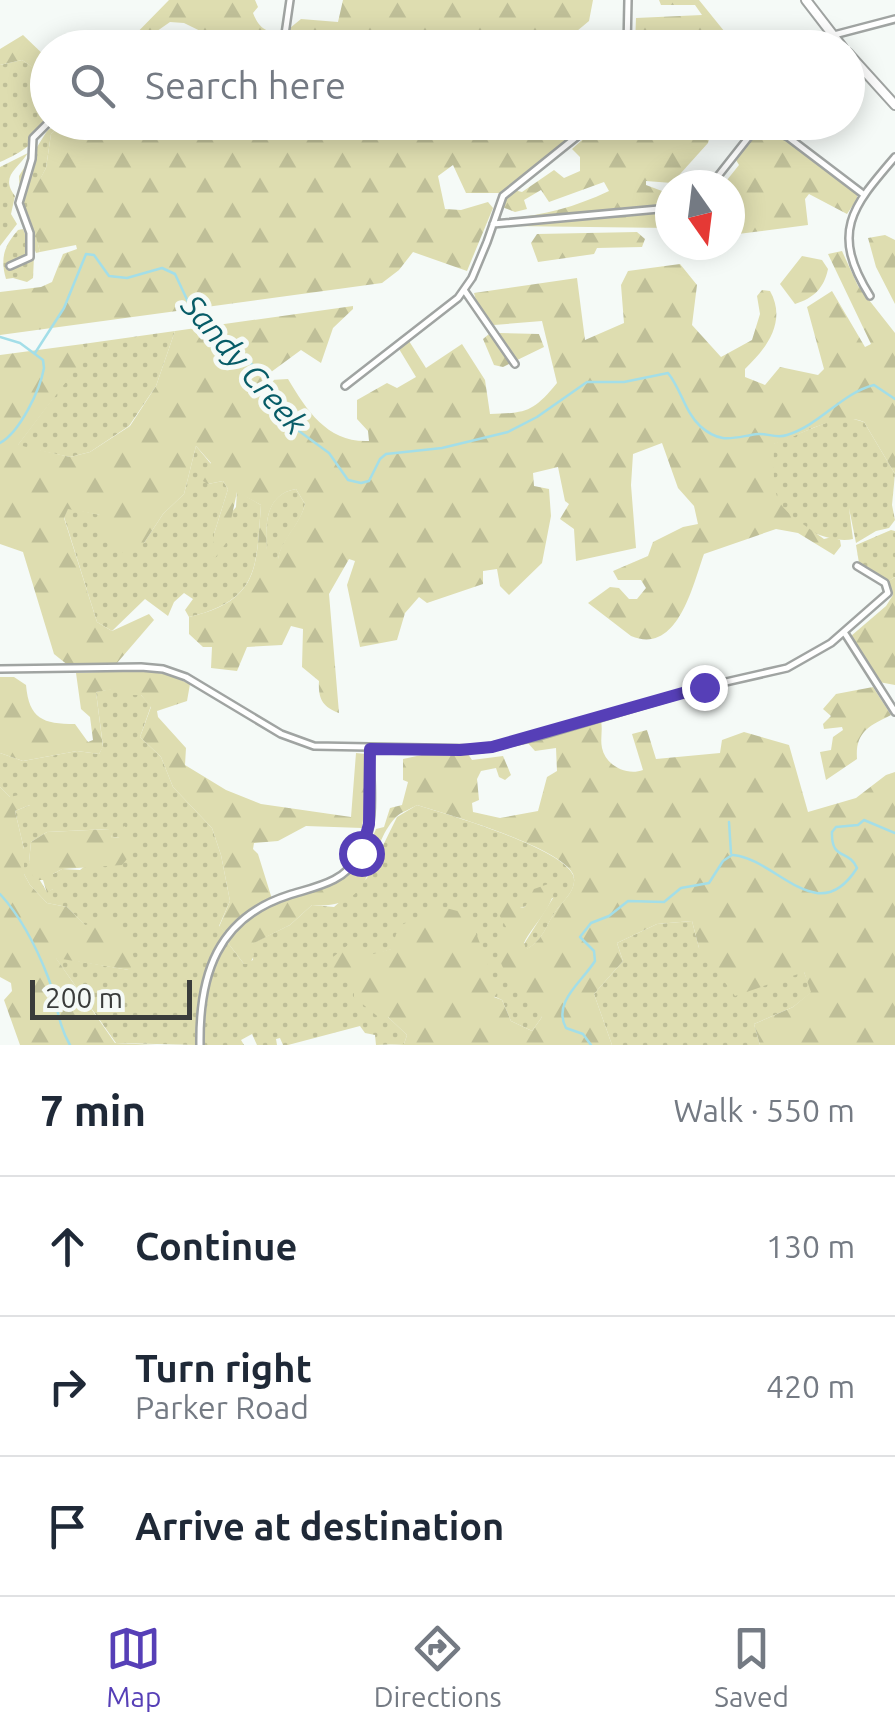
<!DOCTYPE html>
<meta charset="utf-8">
<style>
body{margin:0;font-family:Ubuntu,sans-serif;background:#f2f2f3;color:#1f2937}
.compass{position:absolute;left:655px;top:170px;width:90px;height:90px;border-radius:50%;background:#fff;box-shadow:0 5px 25px #0003;rotate:166deg}
.scale{position:absolute;left:30px;bottom:25px;width:162px;box-sizing:border-box;padding-left:10px;border:5px solid #3a3c3b;border-top:0;font-size:28px;line-height:35px;white-space:nowrap;color:#3a3c3b;-webkit-text-stroke:8px #f5faf7;paint-order:stroke}
.stop{position:absolute;width:30px;height:30px;margin:-22px;border:8px solid #563fb7;border-radius:50%;background:#fff}
.stop.end{background:#563fb7;border-color:#fff;box-shadow:0 2px 10px #0008}
.list{margin:0;padding:0;list-style:none}
h2{display:flex;justify-content:space-between;align-items:center;height:130px;margin:0;padding:0 40px;font-size:42px}
h2 small{font-size:32px;font-weight:400;color:#747a83}
.list li{display:grid;grid-template-columns:65px 1fr auto;gap:30px;align-items:center;box-sizing:border-box;height:140px;padding:0 40px;border-top:2px solid #e0e1e3}
.list b{display:block;font-size:38px;white-space:nowrap}
.list p{margin:0;font-size:32px;white-space:nowrap;color:#747a83}
.list em{font-size:32px;font-style:normal;color:#747a83}
.icon{flex:none;width:55px;height:55px;fill:none;stroke:currentColor;stroke-width:2;stroke-linecap:round;stroke-linejoin:round}
.map{position:relative;flex:none;width:895px;height:1045px;overflow:hidden}
.search{position:absolute;background:#fff;box-shadow:0 5px 25px #0003;left:30px;right:30px;top:30px;height:110px;display:flex;align-items:center;gap:25px;box-sizing:border-box;padding:0 35px;border-radius:55px;color:#747a83;font-size:38px}
.sheet{height:550px;background:#fff}
nav{display:flex;justify-content:space-around;align-items:center;box-sizing:border-box;height:140px;border-top:2px solid #e0e1e3;background:#fff;font-size:28px;color:#747a83}
nav a{display:grid;justify-items:center;gap:5px}
nav .on{color:#563fb7}
.map>svg:first-child{display:block}
.grass{fill:url(#grass-dots);fill-rule:evenodd}
.forest{fill:url(#forest-firs);fill-rule:evenodd}
.lines{fill:none;stroke-linecap:round;stroke-linejoin:round}
.stream{stroke:#a3dee8;stroke-width:2.5}
.minor-casing{stroke:#a0a4a2;stroke-width:10}
.major-casing{stroke:#a0a4a2;stroke-width:12}
.minor{stroke:#fff;stroke-width:5}
.major{stroke:#fff;stroke-width:8}
.route{stroke:#563fb7;stroke-width:12}
.labels{text-anchor:middle;dominant-baseline:central;stroke-width:10;stroke-linejoin:round;paint-order:stroke}
.water-label{font-size:32px;font-style:italic;fill:#075c67;stroke:#f5faf7}
</style>
<div class="map">
<svg width="895" height="1045" viewBox="0 0 895 1045">
<defs>
<pattern id="grass-dots" width="8" height="8" patternUnits="userSpaceOnUse" patternTransform="scale(2.5)"><rect width="8" height="8" fill="#deddb0"/><path d="M2 2h.1M6 6h.1" fill="none" stroke="#bfbf98" stroke-width="1.8" stroke-linecap="round"/></pattern>
<pattern id="forest-firs" width="22" height="20" patternUnits="userSpaceOnUse" patternTransform="scale(2.5)"><rect width="22" height="20" fill="#deddb0"/><path d="M5 1l3.5 6h-7zM16 11l3.5 6h-7z" fill="#bfbf98"/></pattern>
</defs>
<rect width="100%" height="100%" fill="#f5faf7"/>
<!-- grass -->
<path class="grass" d="M22,60L48,77C47,124 47,142 0,162V65Z
M58,123H136L85,128L60,126L51,134L46,168L28,203L40,252L36,253L21,217L19,176L47,131Z
M28,153C17,170 0,176 15,196L11,214L17,224L0,246V167Z
M23,229L34,256L33,278L27,282L13,278L6,279C0,258 4,246 18,230Z
M175,331L156,386L129,426L90,452L70,457L17,446L84,357L83,344Z
M843,416L864,422L895,474L892,505L895,520L889,528L876,531L856,543L849,508L853,539C829,545 781,522 774,494C770,479 773,460 773,444Z
M196,446L211,464L208,484L223,481L228,489L214,534L236,507L237,491L261,505C256,567 260,600 189,617L185,610L193,599L184,593L174,602L168,616L145,599L112,631L97,622L64,517L68,508L101,515L144,543L163,514L184,494Z
M296,489L305,504C300,526 281,540 278,560H267C266,532 261,495 296,489Z
M891,530L895,531V577L887,582L859,563L856,545Z
M121,687L141,695L151,706L140,737L161,757L173,787L212,828L221,855L230,901L219,926L226,933C202,970 196,1001 195,1045L116,1043L55,957L129,970L67,907L47,903L30,885L24,874V849L15,811L30,805L10,797L0,787V753L23,761L77,751L99,754L103,746L96,692ZM109,829L112,838L120,837L80,870L62,869L53,874V889L47,892L29,862L31,842L47,832Z
M417,805C446,814 561,847 573,875C578,888 565,899 558,908C546,924 544,941 525,950L524,944L553,898L520,908L509,932L542,1017L532,1031L511,1021L502,1000L392,949L373,955L388,1017L407,1035L404,1044L376,1045L375,1035L365,1033L360,1026L288,1045H283L280,1038L276,1039L277,1045H257L252,1034L241,1040L244,1045H205C204,1013 202,967 228,943L244,964L253,960L251,944L290,925L312,905L334,907L367,878L397,817Z
M692,921L699,948L804,972L812,992L793,1007L754,1024L760,1045H612L594,994L623,961L617,943L657,924Z"/>
<!-- forest -->
<path class="forest" d="M169,0H255L258,7L253,13C259,28 266,32 282,34L280,47H233L184,23L170,22L150,36L142,47H123Z
M343,0H593L589,21L577,31L582,45L588,47H287L290,28L301,19L338,22Z
M659,0H699L737,47L635,45L636,18L702,15L695,5H661Z
M23,35L47,58V77L22,60L0,65V49Z
M136,122L591,123L502,193H466L453,165L438,176L445,209L461,210L488,202L493,208L467,271L413,252L399,270L382,283L0,335V292L41,287L52,282L63,254L77,249L76,245L40,252L27,203L46,168L51,134L60,126L85,128Z
M601,123H714L708,143L672,183L646,181V185L670,194V228L501,226L502,219C541,216 573,208 609,191L604,182L549,202L541,190L524,200L527,209L515,212L502,207L504,197L514,190L522,192L554,170L564,178L580,171V157L572,149Z
M765,130H774L786,137L857,192V199L847,214L809,194L805,199L808,225L730,235V220L743,218L742,207L730,202V185H723L739,165L736,160C741,145 751,136 765,130Z
M637,232L645,239L642,247L597,248L594,254L538,262L531,243L537,234Z
M885,235L895,240V304L876,267L868,238Z
M842,251L858,286L895,333V474L864,422C840,410 799,436 774,444C773,507 773,503 824,539L832,537L840,540L841,546L834,555L798,533L776,529L704,554C693,584 678,656 631,636L588,603L610,587L619,588L629,599H637L646,588L641,580H618L613,571L648,556L653,542L683,527L698,524L694,506L678,488L662,443L633,454L631,485L636,548L576,561L574,529L560,519L569,504L565,501L558,467L533,473L534,486L549,489L551,516L542,563L509,595L500,586L497,569L483,571V584L427,603L419,597L405,613L397,640L360,647L347,585L355,561L349,559L329,594L339,713C322,707 318,698 319,681L302,667L303,629L291,626L282,645L247,647L237,671L211,668L212,647H203L189,634V617C260,600 256,568 261,505L237,492L226,543L215,558L212,556L214,534L228,489L223,481L208,484L201,480L202,472L211,463L196,446L184,494L163,514L144,543L127,554C103,547 103,538 100,515L68,509L64,518L97,622L112,631L149,614L154,620L117,663L69,666L54,654L23,552L0,544V355L83,344L85,357L18,445L70,457L90,452L130,426L156,386L175,331L353,306V309L333,328L321,363L301,350L267,375L271,380L288,379C307,411 328,443 369,441L368,431L357,419V400L387,383L397,388L416,377L399,349L409,341L426,368L462,344L485,380L490,414C527,413 533,412 557,383L542,321L494,325L477,304L474,293L577,278L585,340L624,323L621,285L628,271L680,264L697,285L692,325L721,357L752,340L760,314L757,296L762,290L770,291C787,321 767,348 745,369V377L765,385L780,367L818,375L824,369L807,307L832,291L865,347L871,344L828,254ZM296,489L305,504C300,525 281,539 278,559L268,560C265,532 262,495 296,489Z
M802,256L822,260L828,269C824,288 814,298 795,304L780,284Z
M499,333L539,334L544,347L503,367L494,365L483,339L489,334Z
M895,577V685L879,682L851,636L886,606L893,595L887,582Z
M143,670L169,675L190,684L187,701L157,711L158,717L186,748L185,765L226,790L261,804L351,817L356,753L366,754L367,787L362,828L306,826L278,841L254,843L253,849L258,854L272,899L251,908L226,933L219,927L230,901L221,855L212,828L173,787L161,757L140,737L151,707L141,695H130L121,688L96,692L103,747L99,754L77,751L23,761L0,753V677H14L26,685C29,719 43,724 75,724L88,742L93,740L90,717L81,709L76,673Z
M873,687L891,715C869,726 855,732 857,759L826,780L820,752L831,750L833,737L843,730L842,727L824,729L823,724L831,716L823,709L836,694Z
M601,721C603,731 600,738 602,748C606,766 627,776 643,770L632,734L647,730L656,759L720,753L722,740L744,732L789,745L808,812L856,798L886,775L895,772V1045H760L754,1024L793,1007L811,992L804,972L735,996L699,948L692,921L657,924L617,943L623,961L594,994L612,1045H390L404,1044L407,1035L388,1017L382,1020L354,997V989L327,962L354,940L373,954L391,949L399,926L442,907L469,914L498,992L494,997L502,1000L511,1021L532,1031L542,1017C528,1006 493,965 499,946C501,940 506,936 509,932L494,906L506,894L520,908L525,907L534,889L551,883L555,887C551,911 534,923 524,943L526,949C544,941 546,923 558,908C566,898 578,887 573,874C561,847 447,814 417,805C411,809 401,812 396,817C364,851 379,911 312,905L290,925L252,944L254,955L250,964H244L228,943C273,873 341,918 376,829L384,827L390,808L402,805L408,782L403,780V759L426,754H468L472,760L503,756L511,775L505,780L499,777L496,768L481,771L477,779L479,800L472,803L473,812L500,818L538,811L547,777L557,771L556,748L535,751L527,742Z
M0,787L10,797L23,794L30,800V805L15,811L24,849V874L30,885L47,903L67,907L85,925L110,919L130,942L135,963L129,970L56,958L115,1043L157,1045H20L4,1000L12,991L11,983L0,977Z
M124,826L132,831V853L122,865L62,869L53,874V889L47,893L43,880H34L29,862L31,842L47,832L110,829L112,838L120,837Z"/>
<g class="lines">
<!-- stream -->
<path class="stream" d="M0,337L20,343L43,360L44,368C40,390 20,432 0,443
M35,353L64,308L86,254L94,255L109,276L127,278L162,268L175,274L191,308L260,372L288,423L329,453L348,480L361,483L369,481L380,459L386,454L442,448L508,432L537,417L587,382H624L668,373C681,389 685,412 700,426C721,445 734,437 758,434C768,433 776,439 787,435C820,425 842,393 874,385L895,399
M729,822L731,853
M733,855C777,859 818,930 857,868C849,849 831,861 832,832L836,827L858,825L864,820L895,833
M0,894C22,918 36,946 48,977C57,1000 57,1023 70,1045
M591,1045L583,1034L566,1028C552,1002 582,982 595,961L594,951L580,937L591,923L609,916L628,901L664,902L681,888L709,883L723,861L732,855"/>
<!-- minor casing -->
<g class="minor-casing">
<path id="minor" d="M834,35L895,19
M283,48L290,0
M627,48L628,0
M711,185L752,133L769,128L788,137L863,194
M493,224L670,208
M10,266L30,257V233L19,203L32,159L33,138L49,122
M464,290L515,364
M870,296C830,232 852,207 895,157
M345,386L458,298L472,278L487,242L503,196L595,122
M844,632L895,712
M0,669L141,667L163,669L186,677L281,734L314,746L480,749L539,736L704,687L787,668L831,643L888,593L885,583L857,566
M200,1045C199,975 217,918 289,895C318,886 344,882 360,855C377,826 370,781 370,749"/>
</g>
<!-- major casing -->
<g class="major-casing">
<path id="major" d="M806,0L843,48
M848,53L895,105"/>
</g>
<!-- minor -->
<use href="#minor" class="minor"/>
<!-- major -->
<use href="#major" class="major"/>
</g>
<g class="lines">
<!-- route -->
<path class="route" d="M361,853L369,824L370,749L460,750L492,747L704,687"/>
</g>
<g class="labels">
<!-- water labels -->
<g class="water-label">
<text transform="translate(245 364) rotate(49)">Sandy Creek</text>
</g>
</g>
</svg>
<svg class="compass" viewBox="-18 -18 36 36"><path d="M0-13l5 13h-10z" fill="#e53935"/><path d="M0 13l5-13h-10z" fill="#747a83"/></svg>
<div class="scale">200 m</div>
<div class="stop" style="left:361px;top:853px"></div>
<div class="stop end" style="left:704px;top:687px"></div>
<div class="search"><svg class="icon" aria-label="search" viewBox="0 0 24 24"><circle cx="10" cy="10" r="6"/><path d="M15 15l6 6"/></svg>Search here</div>
</div>
<section class="sheet">
<h2>7 min<small>Walk · 550 m</small></h2>
<ul class="list">
<li><svg class="icon" aria-label="ahead" viewBox="0 0 24 24"><path d="M12 20V5M6 11l6-6 6 6"/></svg><div><b>Continue</b></div><em>130 m</em></li>
<li><svg class="icon" aria-label="right" viewBox="0 0 24 24"><path d="M7 20v-9h11M14 6l5 5-5 5"/></svg><div><b>Turn right</b><p>Parker Road</p></div><em>420 m</em></li>
<li><svg class="icon" aria-label="arrive" viewBox="0 0 24 24"><path d="M6 21V4h12l-3 4 3 4H6"/></svg><div><b>Arrive at destination</b></div></li>
</ul>
</section>
<nav>
<a class="on"><svg class="icon" aria-label="map" viewBox="0 0 24 24"><path d="M3 6l6-2 6 2 6-2v14l-6 2-6-2-6 2zM9 4v14M15 6v14"/></svg>Map</a>
<a><svg class="icon" aria-label="directions" viewBox="0 0 24 24"><path d="M12 3l9 9-9 9-9-9zM9 14v-3h6M13 9l2 2-2 2"/></svg>Directions</a>
<a><svg class="icon" aria-label="saved" viewBox="0 0 24 24"><path d="M7 4h10v16l-5-4-5 4z"/></svg>Saved</a>
</nav>
